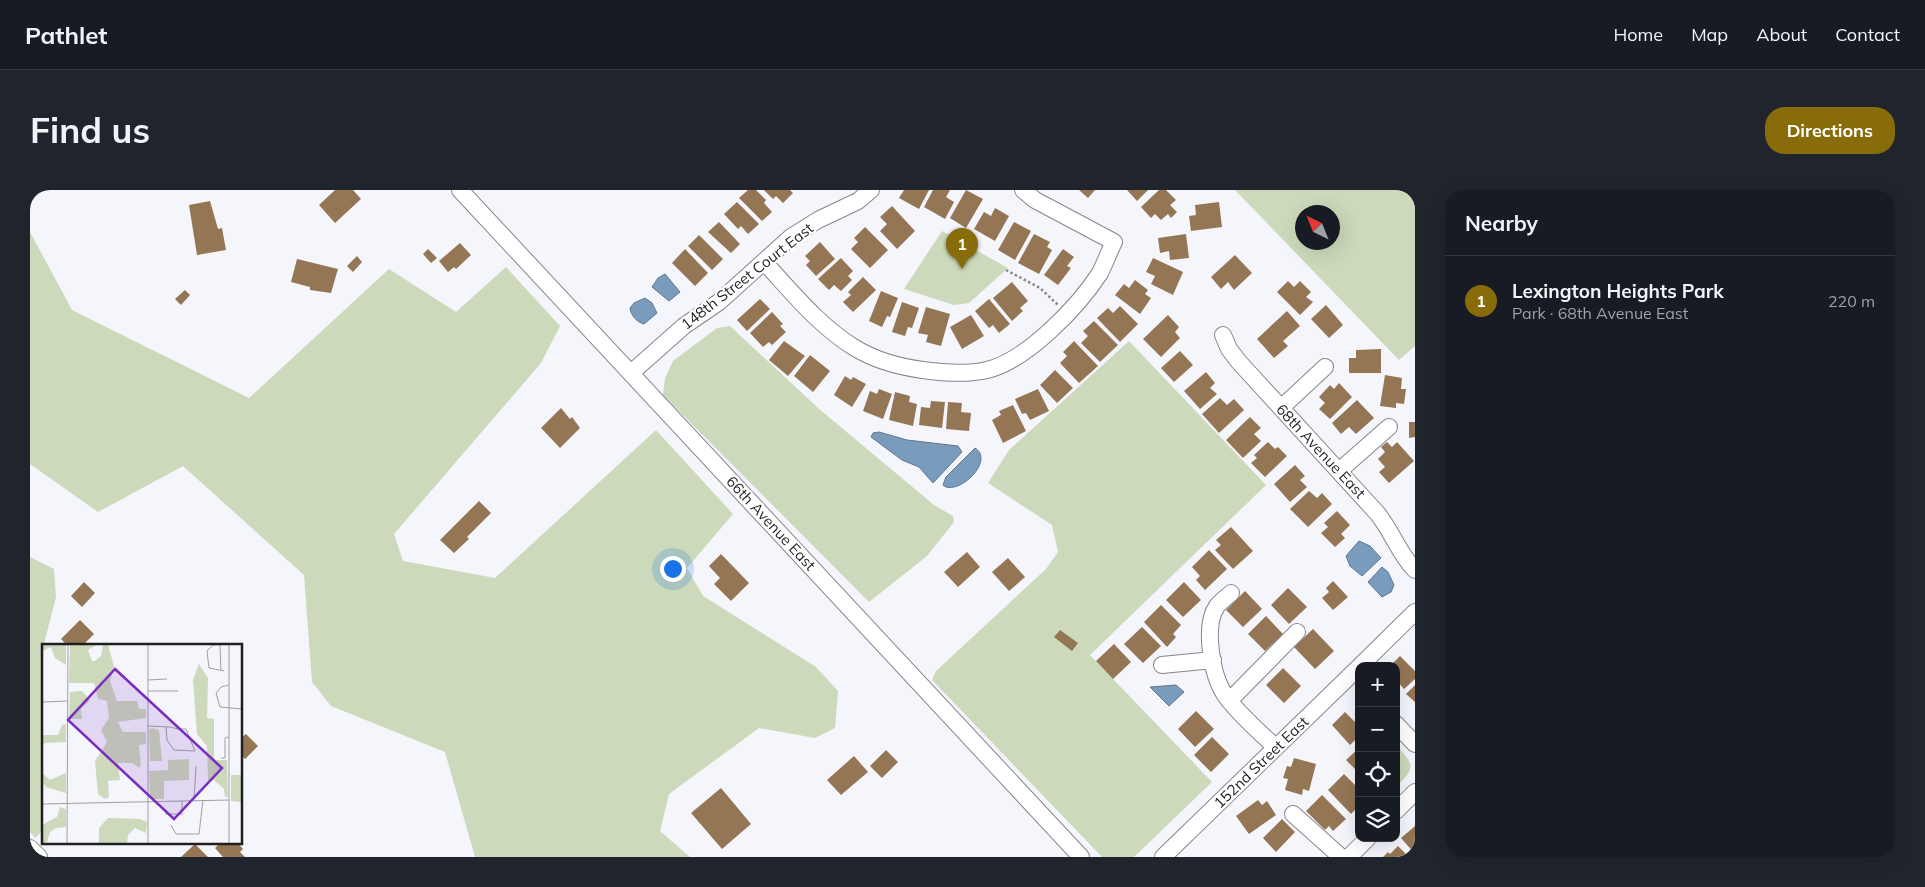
<!DOCTYPE html>
<meta charset="utf-8">
<style>
body{margin:0;font-family:Mulish,sans-serif;background:#20242c;color:#f1f3f6}
.controls{position:absolute;right:15px;bottom:15px;display:grid;overflow:hidden;border-radius:10px;box-shadow:0 5px 20px #0002}
.controls button{width:45px;height:45px;display:grid;place-items:center;padding:0;border:0;border-bottom:1px solid #363941;background:#171b24;color:#f1f3f6;font:25px sans-serif}
.compass{position:absolute;left:1265px;top:15px;width:45px;height:45px;border-radius:50%;background:#171b24;box-shadow:0 5px 20px #0002;rotate:317deg}
.you{position:absolute;left:642px;top:378px;width:18px;height:18px;margin:-12px;border:4px solid #fff;border-radius:50%;background:#1a73e8;box-shadow:0 0 0 8px #1a73e833}
.badge{display:grid;place-items:center;width:32px;height:32px;border-radius:50%;background:#896c0a;color:#fff;font-size:16px;font-weight:700}
.pin{position:absolute;translate:-50% -41px;filter:drop-shadow(0 1px 2px #0008)}
.pin::after{content:'';position:absolute;top:26px;width:18px;height:15px;background:inherit;clip-path:polygon(0 0,100% 0,50% 100%)}
.list{margin:0;padding:0;list-style:none}
h2{display:flex;justify-content:space-between;align-items:center;height:65px;margin:0;padding:0 20px;font-size:21px}
h2 small{font-size:16px;font-weight:400;color:#9ea1a6}
.list li{display:grid;grid-template-columns:32px 1fr auto;gap:15px;align-items:center;box-sizing:border-box;height:90px;padding:0 20px;border-top:1px solid #363941}
.list b{display:block;font-size:19px;white-space:nowrap}
.list p{margin:0;font-size:16px;white-space:nowrap;color:#9ea1a6}
.list em{font-size:16px;font-style:normal;color:#9ea1a6}
.icon{flex:none;width:28px;height:28px;fill:none;stroke:currentColor;stroke-width:2;stroke-linecap:round;stroke-linejoin:round}
.map{position:relative;flex:none;width:1385px;height:667px;overflow:hidden;border-radius:20px}
header{display:flex;align-items:center;gap:30px;box-sizing:border-box;height:70px;padding:0 25px;background:#171b24;border-bottom:1px solid #363941}
header strong{font-size:24px}
nav{display:flex;gap:28px;margin-inline-start:auto;font-size:18px}
.intro{display:flex;align-items:center;justify-content:space-between;box-sizing:border-box;height:120px;padding:0 30px}
h1{margin:0;font-size:35px}
.button{padding:12px 22px;border-radius:20px;background:#896c0a;color:#fff;font-size:18px;font-weight:700}
main{display:flex;gap:30px;padding:0 30px}
aside{flex:1;background:#171b24;border-radius:20px;box-shadow:0 5px 20px #0002}
.map>svg:first-child{display:block}
.green{fill:#ccd9ba;fill-rule:evenodd}
.water{fill:#7a9cbc;stroke:#5f768e}
.building{fill:#947655}
.lines{fill:none;stroke-linecap:round;stroke-linejoin:round}
.minor-casing{stroke:#86868c;stroke-width:18}
.path{stroke:#86868b;stroke-width:2.5;stroke-dasharray:2.5 2.5;stroke-linecap:butt}
.minor{stroke:#fff;stroke-width:16}
.labels{text-anchor:middle;dominant-baseline:central;stroke-width:4.5;stroke-linejoin:round;paint-order:stroke}
.street-label{font-size:15px;fill:#1f1f21;stroke:#fff}
.inset-road{fill:none;stroke:#9f9fa4;stroke-width:1}
.view{fill:#7b2cbf;fill-opacity:0.15;stroke:#7b2cbf;stroke-width:2.5}
.inset-edge{fill:none;stroke:#1f1f21;stroke-width:2.5}
</style>
<header>
<strong>Pathlet</strong>
<nav><a>Home</a><a>Map</a><a>About</a><a>Contact</a></nav>
</header>
<div class="intro"><h1>Find us</h1><a class="button">Directions</a></div>
<main>
<div class="map">
<svg width="1385" height="667" viewBox="0 0 1385 667">
<rect width="100%" height="100%" fill="#f5f5fc"/>
<!-- green -->
<path class="green" d="M1205,0H1385V156L1369,170ZM1272,22H1302V52H1272Z
M912,41L978,78L939,113L924,115L874,99Z
M0,42L42,120L219,208L359,79L426,122L476,77L530,136L511,173L364,344L373,371L465,388L626,240L703,324L657,378L673,406L786,477L808,501L805,538L785,548L729,538L639,604L630,641L660,667H445L415,562L301,516L282,492L274,385L153,276L68,322L0,274Z
M700,136L788,218L904,315L923,326L924,332L897,366L839,412L633,205L635,188L643,171L687,138Z
M1099,151L1236,295L1060,465L1182,592L1104,667H1072L902,490L906,481L1016,379L1028,362L1022,335L958,293L979,260Z
M0,367L24,379L26,407L12,462L14,472V639L5,648L0,642Z
M1368,557C1385,576 1385,578 1366,597Z"/>
<!-- water -->
<path class="water" d="M635,84L650,102L639,111L622,97L628,88Z
M615,108L622,113L627,123L614,134C607,132 601,126 600,118L604,113Z
M849,242L877,250L928,256L932,262L903,293L889,277L872,270L841,247L843,243Z
M945,258C964,270 933,302 916,297L913,295L916,287Z
M1329,351L1340,356L1351,368L1332,386L1320,376L1316,366Z
M1352,377L1358,382L1364,395L1361,402L1352,407L1338,392Z
M1146,495L1154,502L1139,516L1120,497Z"/>
<!-- building -->
<path class="building" d="M305,0H323L331,9L305,33L289,15Z
M718,0H726L736,10L734,13L742,22L732,31L709,8Z
M734,0H760L763,3L753,13L746,6L743,9Z
M874,0H899L889,19L869,8Z
M903,0H920L916,7L924,12L915,29L894,17Z
M936,0L953,9L936,38L920,28Z
M1049,0H1065L1058,8Z
M1097,0H1118L1107,11Z
M1129,0H1136L1146,10L1140,15L1147,22L1141,28L1138,24L1131,30L1125,24L1121,28L1111,17Z
M180,11L188,39L192,38L196,60L167,65L159,15Z
M707,12L729,34L718,44L711,36L708,39L694,24Z
M1189,12L1192,37L1161,41L1159,26L1166,25L1165,15Z
M862,16L885,41L867,59L850,41L857,34L850,27Z
M965,18L979,26L965,51L944,39L954,22L961,26Z
M689,32L710,54L701,63L678,42Z
M984,32L1001,41L985,70L968,60Z
M835,37L858,60L840,78L821,59L828,52L824,48Z
M1004,44L1020,52L1017,57L1022,60L1009,84L988,73Z
M1156,44L1159,68L1140,70L1139,61L1130,63L1128,48Z
M669,45L693,69L682,80L658,56Z
M790,52L805,69L786,86L776,75L780,71L775,66Z
M430,53L441,65L426,79L424,77L418,82L409,71Z
M398,59L407,68L401,73L393,64Z
M655,59L678,83L665,96L642,73Z
M1033,59L1044,67L1037,76L1041,78L1028,95L1014,85Z
M1205,65L1222,83L1204,100L1198,92L1191,99L1181,87Z
M327,66L332,72L323,82L317,76Z
M811,68L823,81L818,86L822,90L811,101L804,95L799,100L788,89Z
M1123,68L1153,82L1143,105L1121,94L1125,86L1116,82Z
M267,69L308,79L301,103L280,100V97L261,92Z
M833,87L846,100L823,122L813,112L821,105L818,102Z
M1105,90L1118,100L1115,104L1121,108L1110,124L1085,105L1094,94L1099,98Z
M1258,91L1264,97L1270,91L1281,102L1276,107L1283,112L1270,125L1247,102Z
M982,92L998,111L990,118L993,121L982,131L963,108Z
M155,100L160,105L151,115L145,109Z
M851,101L868,108L860,127L857,126L852,137L839,131Z
M730,109L740,119L717,141L707,130Z
M959,109L980,134L969,143L963,135L959,138L945,121Z
M872,112L889,118L882,138L878,137L875,146L862,142Z
M1296,115L1313,135L1299,148L1281,129Z
M1090,116L1108,134L1090,152L1067,128L1078,118L1083,123Z
M896,117L920,124L911,156L896,152L898,145L888,143Z
M1257,121L1270,136L1253,151L1258,156L1244,168L1227,149Z
M742,122L753,134L750,136L756,142L742,155L739,152L733,157L720,143Z
M941,125L954,146L932,159L920,137Z
M1138,125L1149,137L1145,142L1150,148L1131,167L1113,149Z
M1064,131L1088,155L1070,172L1051,153L1058,146L1053,141Z
M754,151L775,166L758,186L739,170Z
M1044,151L1068,176L1049,193L1030,173L1037,166L1033,162Z
M1351,159V183H1319V168H1326V160Z
M1150,161L1163,175L1144,192L1131,178Z
M780,165L800,181L783,202L764,186Z
M1025,180L1043,198L1027,213L1010,195Z
M1176,182L1185,193L1180,198L1187,204L1170,219L1154,201Z
M1355,185L1372,188L1371,199H1376L1374,214L1366,213V218L1350,216Z
M815,186L821,190L823,187L836,194L822,217L804,205Z
M1309,193L1322,207L1300,229L1289,219L1295,213L1289,207L1300,195L1304,199Z
M849,199L862,204L853,229L833,221L840,201L847,204Z
M1008,199L1019,221L1000,230L996,223L992,224L985,209Z
M865,202L880,206L879,212L887,214L883,236L859,230Z
M1190,208L1197,215L1204,209L1214,220L1189,243L1172,224Z
M1327,210L1344,228L1326,244L1319,237L1311,244L1302,233Z
M901,211L915,212L912,238L889,235L891,217L900,218Z
M918,212L932,213L931,222L941,223L939,241L916,239Z
M983,215L996,241L973,253L962,230L971,225L969,221Z
M531,218L540,229L542,227L550,238L530,258L511,238Z
M1220,227L1231,238L1224,244L1231,251L1213,268L1196,250Z
M1379,232H1385V247L1379,248Z
M1238,252L1245,259L1248,257L1257,266L1235,287L1221,273L1227,268L1224,265Z
M1357,252L1362,257L1367,252L1384,271L1359,293L1349,282L1355,277L1348,269L1355,262L1351,257Z
M1265,275L1275,286L1270,290L1277,297L1260,312L1244,294Z
M1279,301L1287,308L1292,303L1302,314L1278,337L1260,319Z
M449,311L461,323L437,347L439,349L424,363L410,350Z
M1307,321L1320,335L1311,344L1315,348L1305,357L1291,343L1298,337L1294,333Z
M1201,337L1223,361L1203,379L1185,360L1191,355L1186,350Z
M1179,360L1197,379L1175,400L1166,390L1170,386L1162,377Z
M937,362L950,377L928,397L914,382Z
M691,364L719,393L701,411L684,394L690,388L679,376Z
M978,368L995,387L979,401L962,382Z
M1303,391L1318,407L1303,420L1292,408L1299,402L1296,398Z
M54,392L65,403L52,417L41,406Z
M1154,392L1171,410L1153,427L1136,410Z
M1258,398L1277,417L1259,434L1241,415Z
M1215,401L1232,419L1213,437L1196,420Z
M1131,415L1151,435L1143,444L1146,447L1137,457L1114,432Z
M1236,426L1253,444L1235,461L1218,444Z
M50,430L64,444L54,454L56,456H38L31,449Z
M1112,437L1131,456L1113,473L1094,454Z
M1283,439L1304,461L1285,479L1264,457Z
M1030,440L1048,453L1042,461L1024,447Z
M1084,454L1101,472L1083,489L1066,471Z
M1370,466L1385,481V489L1374,499L1366,490V476H1360Z
M1253,478L1271,496L1254,513L1236,495Z
M1385,495V512L1376,504Z
M1166,521L1184,539L1165,557L1148,539Z
M1315,522L1329,536V546L1320,555L1302,535Z
M216,544L228,556L215,569L211,565V548Z
M1182,547L1199,564L1181,582L1164,565Z
M1329,558V583L1316,570Z
M856,560L868,572L852,588L840,576Z
M824,566L838,582L811,605L797,590Z
M1264,568L1286,574L1279,601L1273,599L1272,605L1255,600L1258,589L1253,588L1257,576L1261,577Z
M1314,584L1329,599V616L1321,624L1298,600Z
M691,598L721,634L692,659L661,623Z
M1292,605L1316,629L1303,641L1299,636L1295,640L1276,621Z
M1228,610L1232,615L1237,611L1246,625L1219,644L1206,626Z
M1252,629L1265,642L1246,662L1233,648Z
M1385,636V664L1371,648Z
M190,653H208L213,659L210,662L215,667H193L185,658Z
M165,654L178,667H151Z
M1368,656L1379,667H1353L1358,662L1360,664Z"/>
<g class="lines">
<!-- minor casing -->
<g class="minor-casing">
<path id="minor" d="M430,0L1051,667
M734,72C762,102 789,136 825,158C845,170 870,177 893,180C914,183 936,185 957,180C996,171 1048,117 1070,83C1075,73 1079,62 1084,52L1005,10L993,0
M1193,145L1199,159L1209,172L1347,323C1362,341 1369,364 1385,380
M601,183L654,136L689,112L761,47L788,30L828,11L841,0
M1251,218L1295,177
M1309,281L1359,237
M1201,403C1197,407 1191,411 1187,416C1173,436 1182,486 1195,505C1208,524 1229,541 1246,558
M1132,475L1183,470
M1330,476L1385,422
M1200,510L1267,442
M1366,534L1385,554
M1366,621L1385,602
M1263,624L1311,667
M0,658L9,667
M1133,667L1329,477
M1319,667L1338,648"/>
</g>
<!-- path -->
<path class="path" d="M976,80L1010,98L1028,115"/>
<!-- minor -->
<use href="#minor" class="minor"/>
</g>
<g class="labels">
<!-- street labels -->
<g class="street-label">
<text transform="translate(717 86) rotate(-38)">148th Street Court East</text>
<text transform="translate(1291 261) rotate(47)">68th Avenue East</text>
<text transform="translate(741 333) rotate(47)">66th Avenue East</text>
<text transform="translate(1231 572) rotate(-44)">152nd Street East</text>
</g>
</g>
<!-- overview -->
<g transform="translate(12 454)">
<rect width="200" height="200" fill="#f5f5fc"/>
<path d="M0,0H24V21L13,14L9,3L0,7ZM28,0H56L46,6L50,17H53L59,12L61,0H66L72,23L68,37L75,57H95L97,65H104V74L76,78L81,88H104V100L97,101L99,121L97,124L91,119H76L78,136L66,137L67,153L63,155L56,150L53,117L65,98L59,86L67,74L65,57L56,55L52,39H27ZM157,20L166,34L165,74L172,75V116H185L186,153H183L182,145L172,136H166L165,102L155,90L151,36ZM40,47L48,56L39,65L40,75H27L28,48ZM24,80V98L3,99L0,102V91H16L20,81ZM110,84L117,86L120,117H108L107,86ZM147,115V136L122,137V155H108L107,127L126,126V116ZM0,129L8,136L24,129V149L4,143L0,138ZM189,131H200V158L189,157ZM18,163L24,165V183L14,184L8,188L5,198L0,200V181L15,173ZM66,174L98,175L105,178L104,189L93,184L86,191L85,200H57V184Z" fill="#ccd9ba"/>
<path class="inset-road" d="M106,0V200M178,0L179,27M187,0V200M182,27L167,24L165,7L171,1L187,0M106,36L125,35M106,47H136M0,58L26,57M178,63L174,49L179,43L187,41M178,63L200,65M106,82L128,83L136,85H144L153,107L132,106L125,96L124,83M179,114H183V94L187,93M152,156L154,122M0,160L187,156M123,170H140V157M129,181L134,190H157L161,156M25,200L26,0"/>
<path class="view" d="M73,25L180,124L132,175L26,76Z"/>
<rect width="200" height="200" class="inset-edge"/>
</g>
</svg>
<div class="controls">
<button>+</button>
<button>−</button>
<button><svg class="icon" aria-label="locate" viewBox="0 0 24 24"><circle cx="12" cy="12" r="6"/><path d="M12 2v4M12 18v4M2 12h4M18 12h4"/></svg></button>
<button><svg class="icon" aria-label="layers" viewBox="0 0 24 24"><path d="M12 4l9 5-9 5-9-5zM3 14l9 5 9-5"/></svg></button>
</div>
<svg class="compass" viewBox="-18 -18 36 36"><path d="M0-13l5 13h-10z" fill="#e53935"/><path d="M0 13l5-13h-10z" fill="#9ea1a6"/></svg>
<div class="you"></div>
<div class="pin badge" style="left:932px;top:79px">1</div>
</div>
<aside>
<h2>Nearby<small></small></h2>
<ul class="list">
<li><span class="badge">1</span><div><b>Lexington Heights Park</b><p>Park · 68th Avenue East</p></div><em>220 m</em></li>
</ul>
</aside>
</main>
